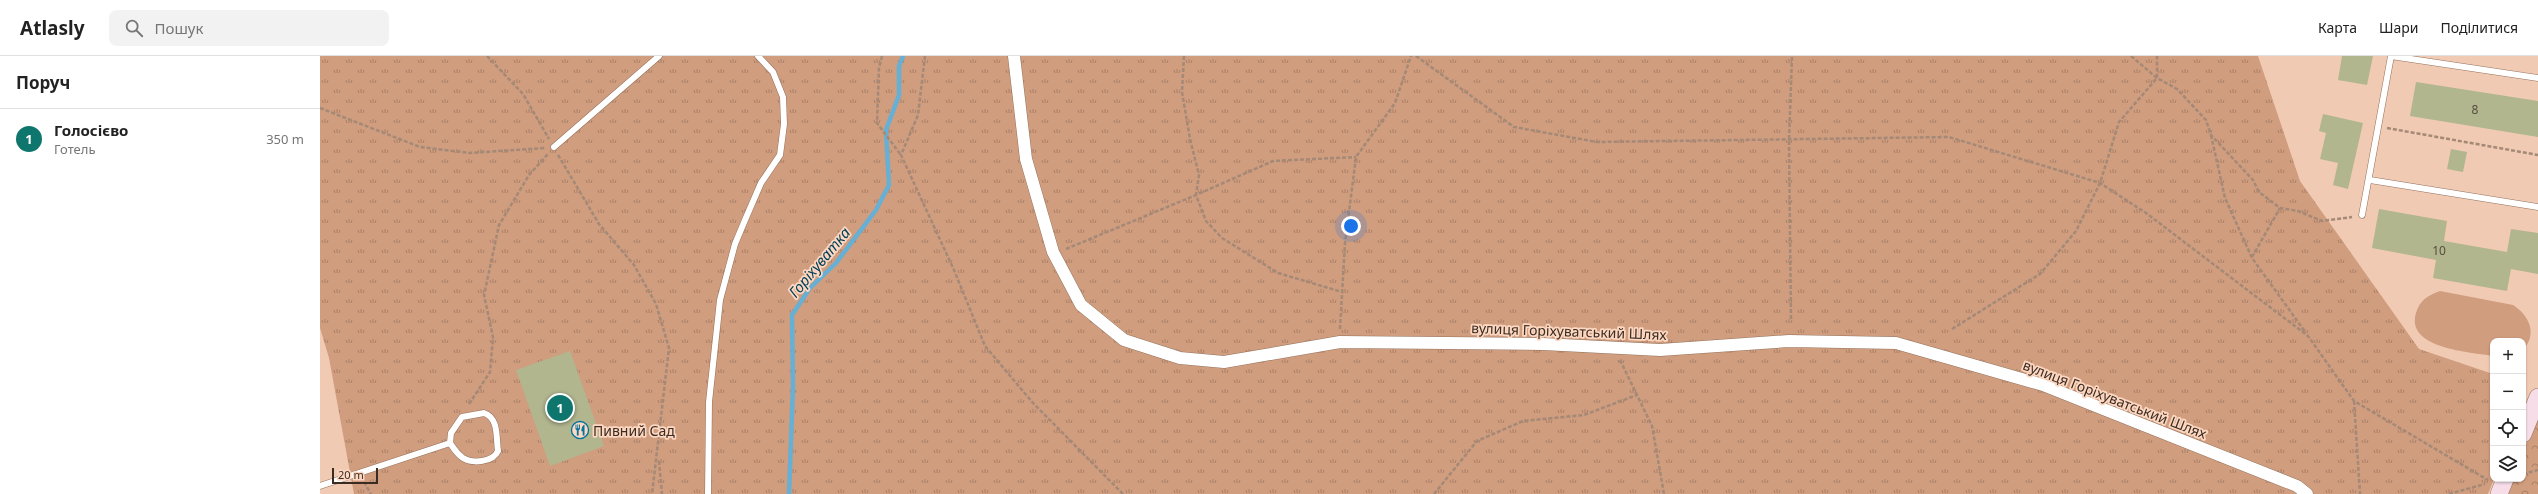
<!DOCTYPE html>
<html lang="uk">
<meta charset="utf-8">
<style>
body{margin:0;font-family:"Noto Sans",sans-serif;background:#f2f2f2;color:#222}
.controls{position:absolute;right:12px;bottom:12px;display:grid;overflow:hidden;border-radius:8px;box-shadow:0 1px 3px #0004}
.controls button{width:36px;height:36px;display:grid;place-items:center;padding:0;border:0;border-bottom:1px solid #e0e0e0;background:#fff;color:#222;font:20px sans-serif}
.scale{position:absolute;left:12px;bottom:10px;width:46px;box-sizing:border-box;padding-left:4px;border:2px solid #3a2c23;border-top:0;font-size:11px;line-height:14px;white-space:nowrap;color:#3a2c23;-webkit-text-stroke:3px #fdd7c0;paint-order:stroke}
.you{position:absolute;left:1031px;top:170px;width:14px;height:14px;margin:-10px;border:3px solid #fff;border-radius:50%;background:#1a73e8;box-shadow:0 0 0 6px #1a73e833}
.badge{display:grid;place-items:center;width:26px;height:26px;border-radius:50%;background:#0f766e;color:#fff;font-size:13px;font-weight:700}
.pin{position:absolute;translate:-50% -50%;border:2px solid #fff;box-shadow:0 1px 4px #0006}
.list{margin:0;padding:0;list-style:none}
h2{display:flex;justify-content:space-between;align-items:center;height:52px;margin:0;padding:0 16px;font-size:17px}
h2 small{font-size:13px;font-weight:400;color:#767676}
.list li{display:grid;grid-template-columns:26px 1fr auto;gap:12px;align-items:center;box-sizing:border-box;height:60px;padding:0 16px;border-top:1px solid #e0e0e0}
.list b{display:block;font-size:15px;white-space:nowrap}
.list p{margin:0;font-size:13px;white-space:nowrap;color:#767676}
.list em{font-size:13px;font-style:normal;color:#767676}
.icon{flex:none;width:22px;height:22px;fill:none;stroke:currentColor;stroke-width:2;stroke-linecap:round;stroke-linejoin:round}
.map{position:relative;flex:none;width:2218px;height:438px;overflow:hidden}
header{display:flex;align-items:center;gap:24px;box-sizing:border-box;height:56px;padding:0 20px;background:#fff;border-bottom:1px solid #e0e0e0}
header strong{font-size:19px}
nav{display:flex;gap:22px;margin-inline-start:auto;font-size:14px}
.search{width:280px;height:36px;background:#f2f2f2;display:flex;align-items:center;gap:10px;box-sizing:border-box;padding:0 14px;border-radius:8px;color:#767676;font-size:15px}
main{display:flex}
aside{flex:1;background:#fff}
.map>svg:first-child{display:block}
.green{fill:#d09d7e}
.forest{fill:url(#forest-crowns)}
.park{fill:url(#park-tufts)}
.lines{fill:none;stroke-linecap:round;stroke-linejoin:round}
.stream{stroke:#66afd5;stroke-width:4.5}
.building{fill:#b1b68f}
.lane-casing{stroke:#94725d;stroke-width:7}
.street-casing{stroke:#94725d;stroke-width:13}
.secondary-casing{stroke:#94725d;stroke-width:18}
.path{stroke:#a58977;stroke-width:2.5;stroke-dasharray:4 2;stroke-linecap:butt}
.lane{stroke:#fff;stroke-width:6}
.street{stroke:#fff;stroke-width:12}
.secondary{stroke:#f6dde8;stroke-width:17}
.labels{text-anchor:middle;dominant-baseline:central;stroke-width:3.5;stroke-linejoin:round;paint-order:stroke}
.number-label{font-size:12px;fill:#584e3e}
.street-label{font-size:14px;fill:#3a2c23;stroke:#fdd7c0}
.poi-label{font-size:14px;fill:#3a2c23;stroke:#fdd7c0;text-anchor:start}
.water-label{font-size:15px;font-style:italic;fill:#00405a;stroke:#fdd7c0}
</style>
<header>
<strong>Atlasly</strong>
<div class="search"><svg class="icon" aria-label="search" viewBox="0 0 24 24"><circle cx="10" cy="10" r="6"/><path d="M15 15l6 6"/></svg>Пошук</div>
<nav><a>Карта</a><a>Шари</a><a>Поділитися</a></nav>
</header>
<main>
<aside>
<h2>Поруч<small></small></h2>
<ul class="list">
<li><span class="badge">1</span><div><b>Голосієво</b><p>Готель</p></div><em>350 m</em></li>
</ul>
</aside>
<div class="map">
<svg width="2218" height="438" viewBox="0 0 2218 438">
<defs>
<pattern id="forest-crowns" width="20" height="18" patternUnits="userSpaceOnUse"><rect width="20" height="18" fill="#d09d7e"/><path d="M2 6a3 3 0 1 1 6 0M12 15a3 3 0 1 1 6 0" fill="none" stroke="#aa8067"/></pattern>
<pattern id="park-tufts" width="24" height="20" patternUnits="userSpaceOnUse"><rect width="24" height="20" fill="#d09d7e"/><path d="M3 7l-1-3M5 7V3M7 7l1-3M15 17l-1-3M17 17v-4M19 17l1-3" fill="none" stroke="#aa8067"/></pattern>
</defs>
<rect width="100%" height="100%" fill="#f0cab3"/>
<!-- green -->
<path class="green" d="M2120,235L2193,249C2209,259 2218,278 2203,294V285H2173V300C2151,296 2085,293 2096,257C2100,244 2107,240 2120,235Z"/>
<!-- forest -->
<path class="forest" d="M2218,356V438H2187L2193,423H2203V396Z"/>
<!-- park -->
<path class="park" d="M0,0H1938L1980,125L2099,293L2173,318L2174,423L2168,438H34L9,302L0,272Z"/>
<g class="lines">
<!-- stream -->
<path class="stream" d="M469,438L473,331L472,259L490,232L516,207L556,154L569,129L566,74L579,39V10L583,0"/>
</g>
<!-- building -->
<path class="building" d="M2022,0H2053L2047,29L2018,24Z
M2096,26L2218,45V81L2090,60Z
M2003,58L2043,67L2028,133L2013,129L2018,107L2000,103L2006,77L1999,75Z
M2131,93L2147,96L2143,116L2127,113Z
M2059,153L2127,165L2124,185L2187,196L2191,173L2218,177V218L2191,213L2187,235L2113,222L2116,204L2052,192Z
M250,295L284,390L230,410L196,314Z"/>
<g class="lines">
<!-- lane casing -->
<g class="lane-casing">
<path id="lane" d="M2071,0L2218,22
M234,91L339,0
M2050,124L2218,151
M2042,159L2071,0
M164,357C179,362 176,382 178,395C173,406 153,408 143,402C137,398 134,393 130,387L131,377L142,361Z
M0,430L130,387
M388,438L389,346L400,244L415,188L425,164L441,127L460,99L464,68L463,41L453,16L438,0"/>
</g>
<!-- street casing -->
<g class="street-casing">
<path id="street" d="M694,0L706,103L733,196L761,249L804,284L860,302L904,306L1020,286L1223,288L1340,294L1469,285L1576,287L1723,329L1977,430L1987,438"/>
</g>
<!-- secondary casing -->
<g class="secondary-casing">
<path id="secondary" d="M2203,378L2218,341
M2179,438L2185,423"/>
</g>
<!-- path -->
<path class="path" d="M167,0L203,38L229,83
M562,0L559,12L557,67L581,99
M605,0L598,59L581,99L634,214L665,290L713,347L803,438
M864,0L862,36L870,83L879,119L876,139L886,165L902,182L958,217L1022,236
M1096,0L1194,71L1277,86L1629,81L1780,127L1826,157L1988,280L2034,345L2168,424
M1811,0L1837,22L1857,33L1886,64L1891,79L1933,124L1939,136L1960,152L1978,155L2002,165L2032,161
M0,52L100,91L150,97L225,92
M2067,72L2218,99
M1891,79L1905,142L1932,202L1986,277
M238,99L279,168L314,209L336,248L349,292L332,438
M746,193L876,139L953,105L1036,101
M1932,201L1960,152
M1471,263L1469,85L1472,0
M1020,273L1025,187L1036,101L1075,47L1091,0
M1632,273L1720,218L1756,175L1780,127L1799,66L1837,22V0
M1300,304L1332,370L1344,438
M2034,345L2040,438
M149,348L170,316L173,281L164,239L179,169L209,119L228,98
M339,405L342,438
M2203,418L2218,414
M44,426L51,438
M1114,438L1157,385L1203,365L1264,359L1317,339
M2129,438L2165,428"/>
<!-- lane -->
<use href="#lane" class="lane"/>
<!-- street -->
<use href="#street" class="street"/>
<!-- secondary -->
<use href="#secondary" class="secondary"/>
</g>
<!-- icons -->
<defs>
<g id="restaurant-ring" transform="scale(0.9)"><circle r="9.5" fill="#fdd7c0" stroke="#00739e" stroke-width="1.5"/><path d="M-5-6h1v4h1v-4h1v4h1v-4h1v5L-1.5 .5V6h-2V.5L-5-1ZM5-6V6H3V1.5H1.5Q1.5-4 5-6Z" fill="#00739e"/></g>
</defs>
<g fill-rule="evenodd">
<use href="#restaurant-ring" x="260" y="374"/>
</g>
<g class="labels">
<!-- number labels -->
<g class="number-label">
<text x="2155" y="53">8</text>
<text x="2119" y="194">10</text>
</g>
<!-- street labels -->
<g class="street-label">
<text transform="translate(1249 275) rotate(2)">вулиця Горіхуватський Шлях</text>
<text transform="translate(1795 343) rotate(21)">вулиця Горіхуватський Шлях</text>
</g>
<!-- poi labels -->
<g class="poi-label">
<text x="273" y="374">Пивний Сад</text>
</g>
<!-- water labels -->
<g class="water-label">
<text transform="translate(499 206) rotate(-50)">Горіхуватка</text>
</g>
</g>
</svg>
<div class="controls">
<button>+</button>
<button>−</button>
<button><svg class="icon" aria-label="locate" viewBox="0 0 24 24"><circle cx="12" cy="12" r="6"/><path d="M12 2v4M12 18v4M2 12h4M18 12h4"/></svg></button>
<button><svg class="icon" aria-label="layers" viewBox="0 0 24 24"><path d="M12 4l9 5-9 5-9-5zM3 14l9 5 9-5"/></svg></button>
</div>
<div class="scale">20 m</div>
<div class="you"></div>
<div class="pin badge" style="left:240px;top:352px">1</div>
</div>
</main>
